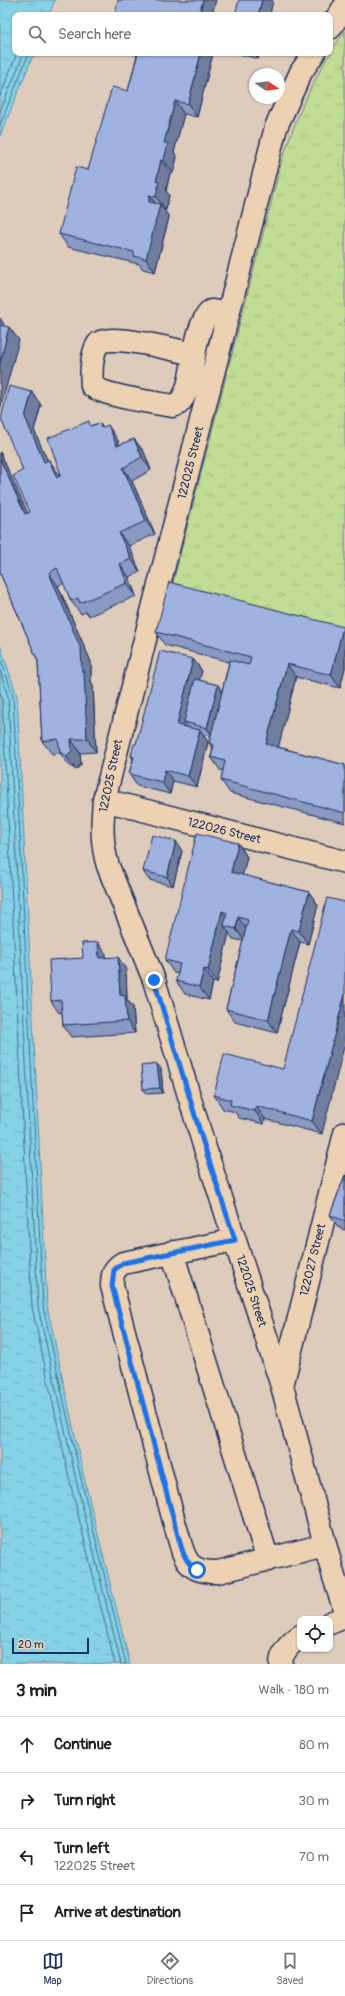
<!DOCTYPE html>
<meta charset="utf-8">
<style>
body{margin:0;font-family:Pangolin,sans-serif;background:#f6f6f6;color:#202124}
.controls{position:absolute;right:12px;bottom:12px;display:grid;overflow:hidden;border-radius:8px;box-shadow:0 1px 3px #0004}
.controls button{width:36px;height:36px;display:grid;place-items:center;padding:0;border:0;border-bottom:1px solid #e0e0e0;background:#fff;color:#202124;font:20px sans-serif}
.compass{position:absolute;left:249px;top:68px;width:36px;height:36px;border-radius:50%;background:#fff;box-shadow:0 1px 3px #0004;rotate:103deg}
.scale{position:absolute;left:12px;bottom:10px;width:77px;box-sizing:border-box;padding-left:4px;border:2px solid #1b2f5e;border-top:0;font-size:11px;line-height:14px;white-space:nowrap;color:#1b2f5e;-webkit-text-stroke:3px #ecd1b3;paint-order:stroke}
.stop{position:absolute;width:12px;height:12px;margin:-9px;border:3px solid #1a73e8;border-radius:50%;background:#fff}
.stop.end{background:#1a73e8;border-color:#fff;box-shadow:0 1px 4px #0008}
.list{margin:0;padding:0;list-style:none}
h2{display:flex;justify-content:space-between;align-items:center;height:52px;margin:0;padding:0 16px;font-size:17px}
h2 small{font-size:13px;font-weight:400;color:#757577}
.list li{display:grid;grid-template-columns:26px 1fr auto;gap:12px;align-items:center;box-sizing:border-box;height:56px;padding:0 16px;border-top:1px solid #e0e0e0}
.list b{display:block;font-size:15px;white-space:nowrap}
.list p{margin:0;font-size:13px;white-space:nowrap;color:#757577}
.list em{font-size:13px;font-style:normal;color:#757577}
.icon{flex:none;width:22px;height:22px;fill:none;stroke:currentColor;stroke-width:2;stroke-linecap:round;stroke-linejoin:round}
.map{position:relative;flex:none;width:345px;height:1664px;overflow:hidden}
.search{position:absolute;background:#fff;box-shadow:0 1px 3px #0004;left:12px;right:12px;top:12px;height:44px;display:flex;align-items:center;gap:10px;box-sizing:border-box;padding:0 14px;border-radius:8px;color:#757577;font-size:15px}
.sheet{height:276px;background:#fff}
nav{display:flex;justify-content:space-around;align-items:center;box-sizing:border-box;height:56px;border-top:1px solid #e0e0e0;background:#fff;font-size:11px;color:#757577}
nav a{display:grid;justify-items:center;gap:2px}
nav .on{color:#1b2f5e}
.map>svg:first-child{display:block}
.grass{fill:url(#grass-tufts);stroke:#6e867a}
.water{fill:url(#water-ripples);stroke:#5b90af}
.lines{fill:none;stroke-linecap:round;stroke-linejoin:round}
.shore{stroke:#457094;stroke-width:1}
.minor-casing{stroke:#1b2f5e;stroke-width:25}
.minor{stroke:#ecd1b3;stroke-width:22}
.wall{fill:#8a99c1;stroke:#1b2f5e}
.shaded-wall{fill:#707d9d;stroke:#1b2f5e}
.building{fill:#a0b2e0;stroke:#1b2f5e}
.route{stroke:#1a73e8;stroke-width:5}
.labels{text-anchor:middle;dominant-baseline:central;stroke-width:3;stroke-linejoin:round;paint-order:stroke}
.street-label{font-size:12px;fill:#1b2f5e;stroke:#ecd1b3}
</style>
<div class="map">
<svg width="345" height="1664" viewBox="0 0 345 1664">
<defs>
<pattern id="grass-tufts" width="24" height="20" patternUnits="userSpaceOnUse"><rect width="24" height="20" fill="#c1dd95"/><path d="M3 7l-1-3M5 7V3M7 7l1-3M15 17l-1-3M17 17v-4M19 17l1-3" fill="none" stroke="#a5be83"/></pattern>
<pattern id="water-ripples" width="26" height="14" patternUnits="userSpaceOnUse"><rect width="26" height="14" fill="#85d1e5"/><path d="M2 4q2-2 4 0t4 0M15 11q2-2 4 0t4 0" fill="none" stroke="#72b4c7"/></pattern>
</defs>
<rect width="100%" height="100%" fill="#ddcbbc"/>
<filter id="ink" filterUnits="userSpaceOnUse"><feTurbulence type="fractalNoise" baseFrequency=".025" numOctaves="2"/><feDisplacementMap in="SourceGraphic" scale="8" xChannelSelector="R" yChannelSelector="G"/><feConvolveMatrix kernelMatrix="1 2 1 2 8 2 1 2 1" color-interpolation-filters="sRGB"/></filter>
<g filter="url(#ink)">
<!-- grass -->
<path class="grass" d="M345,31V635L172,586L282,160C298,112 316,72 345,31Z"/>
<!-- water -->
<path class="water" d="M0,0H55L49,15H15V53H34L0,136Z
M0,645L17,696L47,1306L84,1478L130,1664H0Z"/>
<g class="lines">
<!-- shore -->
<path class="shore" d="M0,96L17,53
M0,112L24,53
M0,125L29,53
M0,656L13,696L43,1306L81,1479L126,1664
M0,670L8,697L38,1307L76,1480L121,1664
M0,692L2,698L32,1307L70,1482L115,1664"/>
<!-- minor casing -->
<g class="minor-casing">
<path id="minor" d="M330,28L345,6
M314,53L301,72L276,127L104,800C102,824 101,843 108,866L154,980L203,1142L282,1386L334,1577L345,1611
M194,354C179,351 108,332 98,344C91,354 91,375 92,386C107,397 153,402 173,406L178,404C197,387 189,332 211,311L228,313
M104,800L345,862
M235,1240L123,1263C113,1269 112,1275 112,1286L175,1525C184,1553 182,1573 218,1572L325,1545
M172,1252L268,1560
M282,1386L345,1133
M330,1623L345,1617
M281,1664C281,1652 291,1643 300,1636"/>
</g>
<!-- minor -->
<use href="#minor" class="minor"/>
</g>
<!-- wall -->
<path class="wall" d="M131,53H213L197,117L184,114L174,152L177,157L173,173H170L166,191L169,195L166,210L163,209L169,217L155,272L143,269L139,264L68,247L59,234L88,170L128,91L137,55Z
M236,53H260L258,59Z
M41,405L34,430L47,460H49L58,473L59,476L61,475L92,425L100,423L102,427L117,439L120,445L134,439L144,452L151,470L132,481L155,534L129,546L140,572L129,577L136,596L89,616L86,612L81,614L71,601L64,583L58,586L91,662V682L93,685L96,752L80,753L81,764L76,770L69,765L60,753L52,754L42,741L38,661L0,573V452L27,513L30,512L23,470Z
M345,630V668L340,688L296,677L278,747L345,765V823L230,793L221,780L223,771L220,770L211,757L213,749L209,743L210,736L203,734L208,742L197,787L173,781L170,794L137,786L129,774L133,759L131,756L136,744L193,659L202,671L199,680L218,685L222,691L229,662L165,645L156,632Z
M238,843L247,857L242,875L309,892L318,905L308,944L300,942L277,1033L235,1022L226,1009L243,941L233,939L229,933L217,983L213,982L209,1000L185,994L176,981L178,974L174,973L165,960Z
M182,851L173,886L149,880L143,871Z
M106,954V958L126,969L127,1000L133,1007L135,1033L71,1037L63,1025L62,1012L59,1013L51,1001L83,958Z
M157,1064L161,1069L163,1093L146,1094L143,1089Z
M283,1069L322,1134L265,1119L264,1124L239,1118L235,1112L223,1109L214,1095Z
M345,1175V1230L339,1228L330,1215Z"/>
<!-- shaded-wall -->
<path class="shaded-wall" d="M203,0H216L212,15H199Z
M262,0H273L270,15H258Z
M201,53H213L197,117L188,104Z
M254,53H260L258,59Z
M175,101L184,114L174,152L177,157L173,173L164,160V143Z
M161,160L170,173L166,191L169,195L166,210L156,197V181Z
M149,195L159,208L160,204L169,217L155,272L146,259Z
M0,318L4,324L2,336L0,333Z
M9,327L19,340L0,410V363Z
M32,392L41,405L34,430L54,475L44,462L25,417Z
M108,425L117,439L126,459L117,446Z
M134,439L144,452L151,470L142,457Z
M0,452L34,527L25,514L0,459Z
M49,460L58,473L66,491L57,478Z
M123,468L132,481L155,534L146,521Z
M119,533L129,546L140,572L131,559Z
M120,564L129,577L136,596L127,583Z
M49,573L58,586L91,662V682L93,685L96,752L87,739L82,672Z
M343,627L345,630V668L340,688L331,675Z
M193,659L202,671L188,723L184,722L187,727L177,725Z
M287,664L296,677L276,757L266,744Z
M218,685L224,694L213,737L207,728Z
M200,730L208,742L197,787L188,776Z
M71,739L80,753L81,764L76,770L66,756Z
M165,770L173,781L170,794L162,782Z
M176,841L182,851L173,886L167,877Z
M238,843L247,857L240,886L231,872Z
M309,892L318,905L308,944L299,931Z
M222,911L231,925L224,926L229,933L217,983L208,970Z
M238,917L247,930L245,942L236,929Z
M291,929L300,942L277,1033L268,1020Z
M98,942L106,954L107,969L99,958Z
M118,957L126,969L127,1000L133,1007L135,1033L127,1021L120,995Z
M204,969L213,982L209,1000L199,987Z
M345,994V1043L322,1134L312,1121Z
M157,1064L161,1069L163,1093L160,1088Z
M256,1106L265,1119L264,1124L255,1111Z"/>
<!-- building -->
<path class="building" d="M118,0H203L199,15H115Z
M239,0H262L258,15H235Z
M138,53H201L188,104L175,101L164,143H168L164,160H161L156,181L159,182L156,197L149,195V202L160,204L146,259L134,256V252L59,234L76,167L88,170L112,87L128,91Z
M0,325L9,327L0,363Z
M9,386L32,392L25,417L44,462L49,460L57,478L61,475L48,438L89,421L90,426L100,423L101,428L108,425L117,446L134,439L142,457L123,468L146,521L119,533L131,559L120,564L127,583L80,603L78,598L71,601L57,568L49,573L81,649L82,672L84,671L87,739H71L72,751L66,756L60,752L58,739L42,741L38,661L0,573V459L25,514L30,512L13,476L23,470L1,419Z
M169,582L343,627L331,675L287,664L266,744L345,765V813L221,780L225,761L211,757L214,745L209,743L230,660L249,665L251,657L156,632Z
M160,651L193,659L177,725L200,730L188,776L165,770L162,782L129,774L134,757L131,756L134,744H136Z
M195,679L218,685L207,728L184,722Z
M197,833L238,843L231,872L309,892L299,931L291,929L268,1020L226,1009L248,920L238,917L236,929L224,926L227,913L222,911L208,970L204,969L199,987L176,981L180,964L165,960Z
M152,835L176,841L167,877L143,871Z
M327,898L345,902V994L312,1121L256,1106L255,1111L230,1105L231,1100L214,1095L224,1054L283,1069Z
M98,942L99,958L118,957L120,995L125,996L127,1021L63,1025L61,1000L51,1001L49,960L83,958L82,943Z
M157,1064L160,1088L143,1089L141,1066Z
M345,1175V1221L330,1215Z"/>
</g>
<g class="lines" filter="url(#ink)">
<!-- route -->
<path class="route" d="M154,980L203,1142L235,1240L123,1263L114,1270L112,1286L175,1525C180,1540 182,1562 197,1570"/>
</g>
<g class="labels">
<!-- street labels -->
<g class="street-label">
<text transform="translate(191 463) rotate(-76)">122025 Street</text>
<text transform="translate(111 776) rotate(-78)">122025 Street</text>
<text transform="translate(224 831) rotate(14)">122026 Street</text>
<text transform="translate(313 1260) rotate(-76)">122027 Street</text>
<text transform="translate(251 1291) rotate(72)">122025 Street</text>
</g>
</g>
</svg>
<div class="controls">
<button><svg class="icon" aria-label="locate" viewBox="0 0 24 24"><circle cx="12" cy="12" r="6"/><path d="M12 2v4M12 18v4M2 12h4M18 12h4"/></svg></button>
</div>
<svg class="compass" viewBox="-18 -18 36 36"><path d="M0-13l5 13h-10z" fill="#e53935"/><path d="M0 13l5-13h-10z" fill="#757577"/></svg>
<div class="scale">20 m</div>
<div class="stop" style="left:197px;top:1570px"></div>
<div class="stop end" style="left:154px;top:980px"></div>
<div class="search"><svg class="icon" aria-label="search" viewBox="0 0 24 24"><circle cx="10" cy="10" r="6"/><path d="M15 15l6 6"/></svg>Search here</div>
</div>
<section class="sheet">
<h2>3 min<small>Walk · 180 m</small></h2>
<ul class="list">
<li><svg class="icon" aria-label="ahead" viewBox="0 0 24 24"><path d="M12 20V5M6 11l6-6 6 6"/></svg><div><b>Continue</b></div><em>80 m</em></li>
<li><svg class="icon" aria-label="right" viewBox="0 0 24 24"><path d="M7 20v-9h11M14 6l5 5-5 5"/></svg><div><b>Turn right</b></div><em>30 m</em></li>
<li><svg class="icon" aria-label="left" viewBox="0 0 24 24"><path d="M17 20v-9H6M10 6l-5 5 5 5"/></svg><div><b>Turn left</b><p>122025 Street</p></div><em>70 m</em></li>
<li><svg class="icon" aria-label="arrive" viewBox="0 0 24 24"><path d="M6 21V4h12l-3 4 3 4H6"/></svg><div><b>Arrive at destination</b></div></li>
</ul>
</section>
<nav>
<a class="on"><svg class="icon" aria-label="map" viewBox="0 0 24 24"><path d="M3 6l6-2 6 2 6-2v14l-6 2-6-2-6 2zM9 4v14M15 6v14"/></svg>Map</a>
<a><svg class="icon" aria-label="directions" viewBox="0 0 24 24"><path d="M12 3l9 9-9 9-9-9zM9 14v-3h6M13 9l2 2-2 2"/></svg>Directions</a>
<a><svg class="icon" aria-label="saved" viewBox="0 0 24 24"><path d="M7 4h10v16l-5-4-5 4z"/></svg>Saved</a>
</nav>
